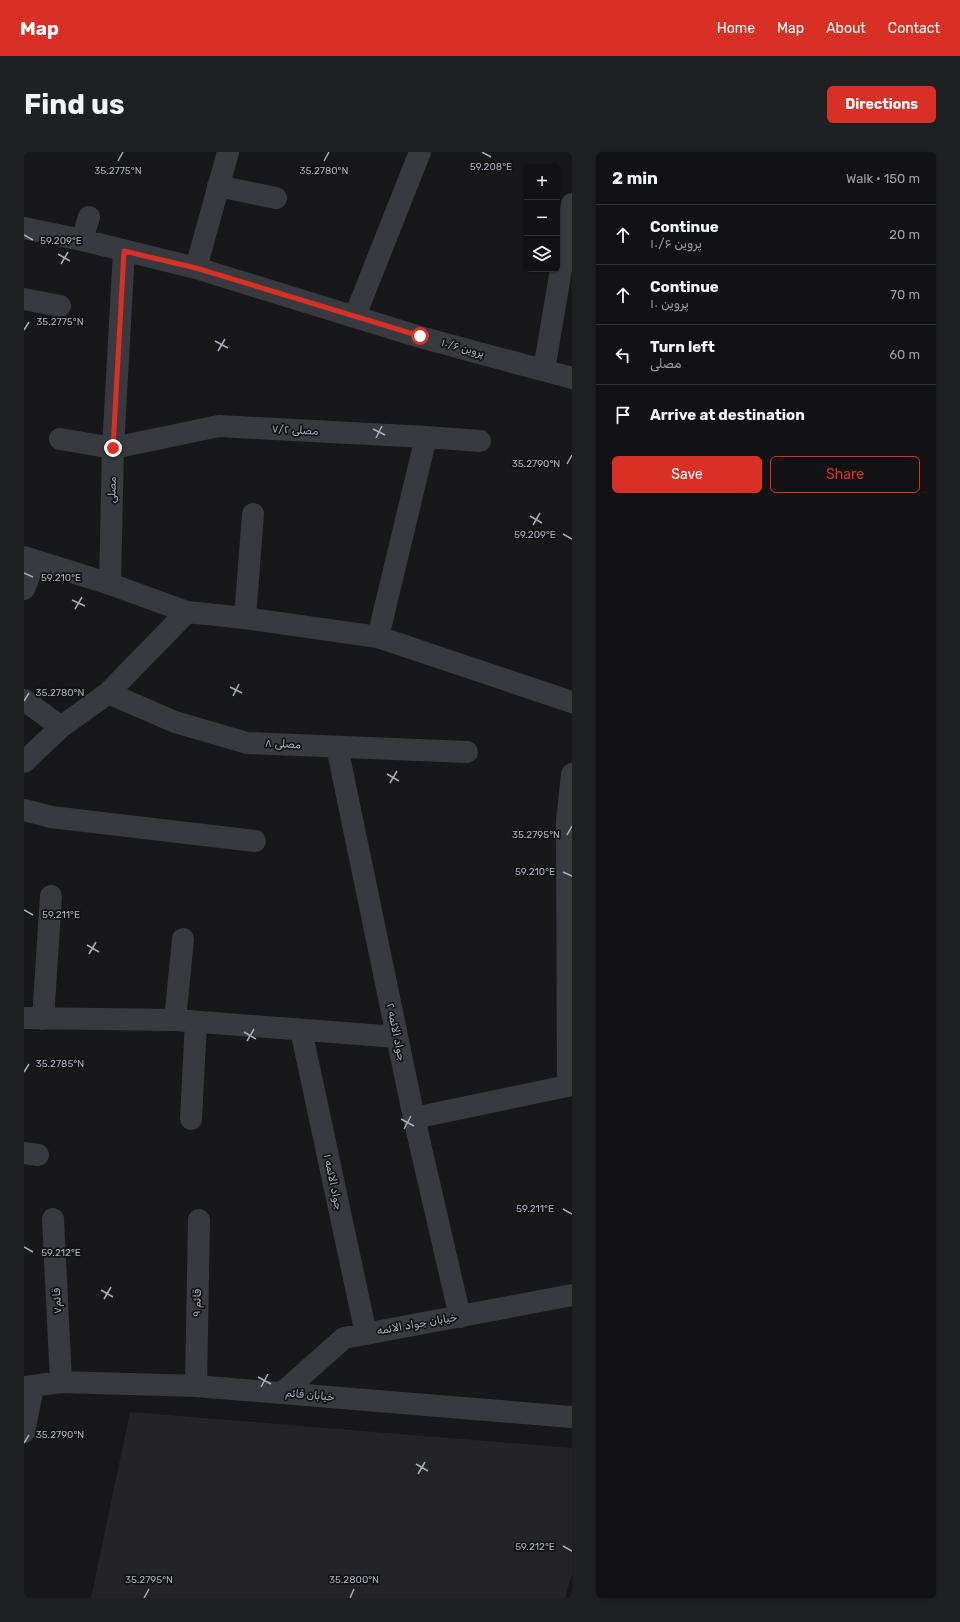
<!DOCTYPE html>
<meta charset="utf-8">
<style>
body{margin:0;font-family:Rubik,"Noto Naskh Arabic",sans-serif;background:#1f2022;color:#f1f3f6}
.controls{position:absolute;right:12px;top:12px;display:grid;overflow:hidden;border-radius:6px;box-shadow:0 1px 3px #0004}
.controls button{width:36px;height:36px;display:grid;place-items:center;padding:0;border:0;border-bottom:1px solid #313234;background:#121214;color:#f1f3f6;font:20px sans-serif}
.stop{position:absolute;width:12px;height:12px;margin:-9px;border:3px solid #d93025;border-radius:50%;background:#fff}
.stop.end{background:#d93025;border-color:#fff;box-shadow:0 1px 4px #0008}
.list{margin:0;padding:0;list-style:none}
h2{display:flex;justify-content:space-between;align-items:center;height:52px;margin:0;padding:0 16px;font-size:17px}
h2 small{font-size:13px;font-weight:400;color:#9c9ea0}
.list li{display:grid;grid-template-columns:26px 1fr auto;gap:12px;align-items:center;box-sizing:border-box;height:60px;padding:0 16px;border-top:1px solid #313234}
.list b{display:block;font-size:15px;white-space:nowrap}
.list p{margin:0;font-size:13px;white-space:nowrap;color:#9c9ea0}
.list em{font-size:13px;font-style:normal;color:#9c9ea0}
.actions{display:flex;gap:8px;padding:12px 16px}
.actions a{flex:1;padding:9px 0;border:1px solid #d93025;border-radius:6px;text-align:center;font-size:14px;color:#d93025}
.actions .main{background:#d93025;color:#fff}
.icon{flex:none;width:22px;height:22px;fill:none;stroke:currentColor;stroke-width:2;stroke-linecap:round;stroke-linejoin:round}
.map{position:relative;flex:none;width:548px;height:1446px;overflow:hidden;border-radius:6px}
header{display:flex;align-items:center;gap:24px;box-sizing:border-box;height:56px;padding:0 20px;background:#d93025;color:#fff}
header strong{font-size:19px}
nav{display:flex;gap:22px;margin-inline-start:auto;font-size:14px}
.intro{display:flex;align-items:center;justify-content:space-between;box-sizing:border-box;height:96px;padding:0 24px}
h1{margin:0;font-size:28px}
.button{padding:10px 18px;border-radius:6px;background:#d93025;color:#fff;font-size:14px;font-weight:700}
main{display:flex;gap:24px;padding:0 24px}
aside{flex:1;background:#121214;border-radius:6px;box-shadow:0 1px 3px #0004}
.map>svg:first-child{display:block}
.built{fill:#242427}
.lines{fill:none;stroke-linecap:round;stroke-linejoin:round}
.minor{stroke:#393a40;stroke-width:22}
.route{stroke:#d93025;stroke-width:5}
.ticks{fill:none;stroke:#aaaeba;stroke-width:1.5}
.labels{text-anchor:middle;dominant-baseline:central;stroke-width:3.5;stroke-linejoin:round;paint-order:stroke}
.street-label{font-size:11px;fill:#aaaeba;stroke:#131315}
.ticks-label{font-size:10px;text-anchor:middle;fill:#aaaeba;stroke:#131315;stroke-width:3.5;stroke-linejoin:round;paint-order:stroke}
</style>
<header>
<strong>Map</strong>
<nav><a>Home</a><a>Map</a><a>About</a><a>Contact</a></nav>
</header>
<div class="intro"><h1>Find us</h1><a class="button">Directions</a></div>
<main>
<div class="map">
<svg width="548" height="1446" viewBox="0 0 548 1446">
<rect width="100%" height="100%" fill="#18181a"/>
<!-- built -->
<path class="built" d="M106,1260L548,1296V1422L541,1446H67Z"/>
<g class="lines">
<!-- minor -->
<path class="minor" d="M194,34L252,46
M0,76L58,88L172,116L396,185L548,226
M58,88L65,65
M172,116L204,0
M0,147L36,154
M331,164L396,0
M520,218L548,52
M36,287L89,296L195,274L402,285L456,289
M0,405L86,432L163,460L221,466L354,485L548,550
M86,432L89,296L100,99
M0,437L11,409
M221,466L229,362
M354,485L402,285
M84,541L151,570L223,591L443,600
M0,548L37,575
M313,595L390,966L436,1165
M0,610L37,575L84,541L163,460
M0,658L27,665L231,689
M0,866L151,868L373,885
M19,867L27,744
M151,868L159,787
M277,878L342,1182
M544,934L543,670L548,622
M390,966L548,933
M167,967L172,870
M0,1001L14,1003
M29,1067L37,1230
M172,1234L175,1068
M0,1235L37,1230L172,1234L548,1265
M258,1241L320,1186L548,1143
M0,1280L9,1235"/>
</g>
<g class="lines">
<!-- route -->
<path class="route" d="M89,296L100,99L172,116L396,184"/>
</g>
<!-- ticks -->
<path class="ticks" d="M458,0L467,5M94,9L99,0M300,9L305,0M0,83L9,88M34,102L46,109M37,112L44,100M0,178L5,170M191,189L204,196M194,199L201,187M349,277L361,283M352,286L358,274M543,312L548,303M506,364L518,371M509,373L516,361M539,382L548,387M0,421L9,425M48,448L61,454M51,457L58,445M206,535L218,541M209,544L215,532M0,549L5,541M363,622L375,629M366,631L373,619M543,683L548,674M539,720L548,724M0,758L9,763M63,793L75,800M65,802L72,790M220,880L232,887M223,889L230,877M0,920L5,912M377,967L390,974M380,977L387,964M539,1057L548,1062M0,1095L9,1100M77,1138L89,1145M80,1147L87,1135M234,1225L247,1232M237,1235L244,1222M0,1291L5,1283M392,1312L404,1319M394,1322L401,1310M539,1394L548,1399M120,1446L125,1437M326,1446L330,1437"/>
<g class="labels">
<!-- street labels -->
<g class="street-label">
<text transform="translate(439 196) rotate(15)">پروین ۱۰/۶</text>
<text transform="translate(271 278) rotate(3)">مصلی ۷/۲</text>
<text transform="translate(88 338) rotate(-89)">مصلی</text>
<text transform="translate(259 592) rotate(3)">مصلی ۸</text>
<text transform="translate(372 880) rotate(78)">جواد الائمه ۲</text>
<text transform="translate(309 1030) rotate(78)">جواد الائمه ۱</text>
<text transform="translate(33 1149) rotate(-93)">قائم۷</text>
<text transform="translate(173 1151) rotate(-89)">قائم ۹</text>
<text transform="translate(393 1172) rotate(-10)">خیابان جواد الائمه</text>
<text transform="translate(286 1243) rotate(5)">خیابان قائم</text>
</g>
</g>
<g class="ticks-label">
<text x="467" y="18">59.208°E</text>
<text x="94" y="22">35.2775°N</text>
<text x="300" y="22">35.2780°N</text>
<text x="37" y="92">59.209°E</text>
<text x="36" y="173">35.2775°N</text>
<text x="512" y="315">35.2790°N</text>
<text x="511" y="386">59.209°E</text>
<text x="37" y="429">59.210°E</text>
<text x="36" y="544">35.2780°N</text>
<text x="512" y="686">35.2795°N</text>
<text x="511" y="723">59.210°E</text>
<text x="37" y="766">59.211°E</text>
<text x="36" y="915">35.2785°N</text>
<text x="511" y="1060">59.211°E</text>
<text x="37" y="1104">59.212°E</text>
<text x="36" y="1286">35.2790°N</text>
<text x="511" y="1398">59.212°E</text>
<text x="125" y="1431">35.2795°N</text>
<text x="330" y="1431">35.2800°N</text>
</g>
</svg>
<div class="controls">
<button>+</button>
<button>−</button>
<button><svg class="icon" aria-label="layers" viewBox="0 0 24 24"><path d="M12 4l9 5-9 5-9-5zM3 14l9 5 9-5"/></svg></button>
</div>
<div class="stop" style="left:396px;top:184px"></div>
<div class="stop end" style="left:89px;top:296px"></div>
</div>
<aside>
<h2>2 min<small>Walk · 150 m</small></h2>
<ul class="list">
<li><svg class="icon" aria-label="ahead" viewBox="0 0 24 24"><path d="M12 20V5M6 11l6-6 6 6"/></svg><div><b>Continue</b><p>پروین ۱۰/۶</p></div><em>20 m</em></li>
<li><svg class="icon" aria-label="ahead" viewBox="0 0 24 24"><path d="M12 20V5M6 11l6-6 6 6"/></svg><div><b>Continue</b><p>پروین ۱۰</p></div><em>70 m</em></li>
<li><svg class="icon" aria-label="left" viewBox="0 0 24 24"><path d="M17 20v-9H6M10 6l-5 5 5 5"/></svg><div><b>Turn left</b><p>مصلی</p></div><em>60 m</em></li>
<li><svg class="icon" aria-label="arrive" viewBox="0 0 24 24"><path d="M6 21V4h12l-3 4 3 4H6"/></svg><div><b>Arrive at destination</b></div></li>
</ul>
<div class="actions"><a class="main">Save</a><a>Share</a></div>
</aside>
</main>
